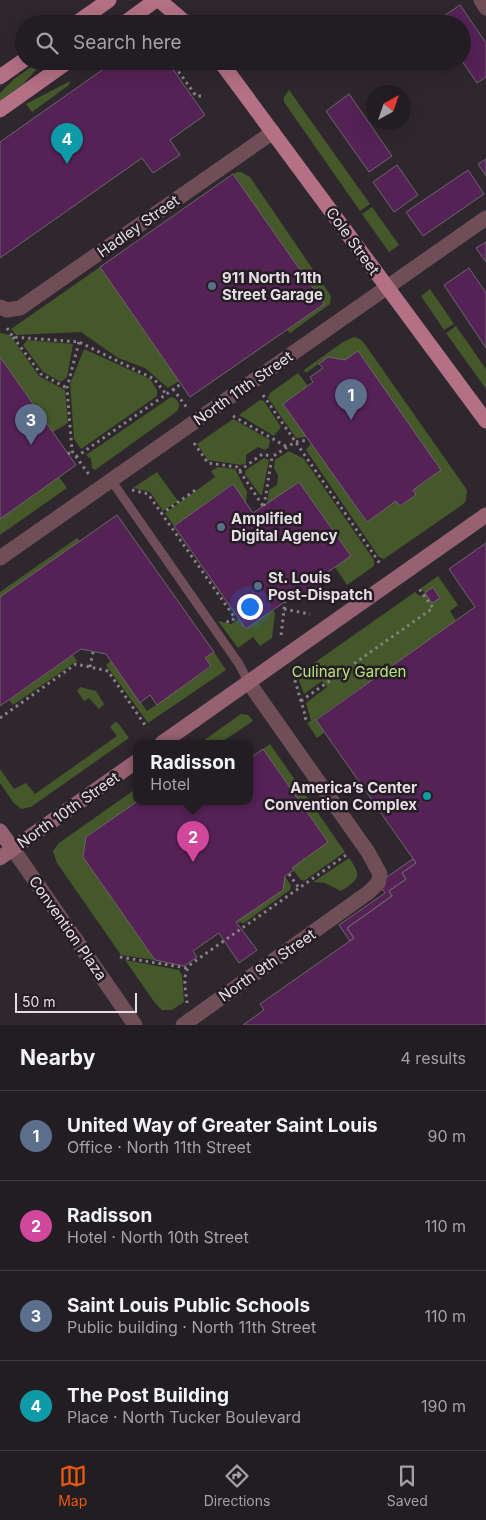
<!DOCTYPE html>
<meta charset="utf-8">
<style>
body{margin:0;font-family:Inter,sans-serif;background:#2a262a;color:#f1f3f6}
.compass{position:absolute;left:366px;top:85px;width:45px;height:45px;border-radius:50%;background:#221d22;box-shadow:0 5px 20px #0002;rotate:40deg}
.scale{position:absolute;left:15px;bottom:12px;width:122px;box-sizing:border-box;padding-left:5px;border:2px solid #e5dfe5;border-top:0;font-size:14px;line-height:18px;white-space:nowrap;color:#e5dfe5;-webkit-text-stroke:4px #251d24;paint-order:stroke}
.you{position:absolute;left:249px;top:606px;width:18px;height:18px;margin:-12px;border:4px solid #fff;border-radius:50%;background:#1a73e8;box-shadow:0 0 0 8px #1a73e833}
.badge{display:grid;place-items:center;width:32px;height:32px;border-radius:50%;background:#ea580c;color:#fff;font-size:16px;font-weight:700}
.pin{position:absolute;translate:-50% -41px;filter:drop-shadow(0 1px 2px #0008)}
.pin::after{content:'';position:absolute;top:26px;width:18px;height:15px;background:inherit;clip-path:polygon(0 0,100% 0,50% 100%)}
.popup{position:absolute;left:133px;top:740px;width:120px;height:65px;box-sizing:border-box;display:grid;place-content:center;border-radius:10px;background:#221d22;filter:drop-shadow(0 1px 4px #0005);font-size:16px;white-space:nowrap;color:#a2a2a5}
.popup b{font-size:19px;color:#f1f3f6}
.popup::after{content:'';position:absolute;left:50%;top:100%;margin-left:-10px;border:10px solid transparent;border-top-color:#221d22}
.list{margin:0;padding:0;list-style:none}
h2{display:flex;justify-content:space-between;align-items:center;height:65px;margin:0;padding:0 20px;font-size:21px}
h2 small{font-size:16px;font-weight:400;color:#a2a2a5}
.list li{display:grid;grid-template-columns:32px 1fr auto;gap:15px;align-items:center;box-sizing:border-box;height:90px;padding:0 20px;border-top:1px solid #3f3b40}
.list b{display:block;font-size:19px;white-space:nowrap}
.list p{margin:0;font-size:16px;white-space:nowrap;color:#a2a2a5}
.list em{font-size:16px;font-style:normal;color:#a2a2a5}
.icon{flex:none;width:28px;height:28px;fill:none;stroke:currentColor;stroke-width:2;stroke-linecap:round;stroke-linejoin:round}
.map{position:relative;flex:none;width:486px;height:1025px;overflow:hidden}
.search{position:absolute;background:#221d22;box-shadow:0 5px 20px #0002;left:15px;right:15px;top:15px;height:55px;display:flex;align-items:center;gap:12px;box-sizing:border-box;padding:0 18px;border-radius:28px;color:#a2a2a5;font-size:19px}
.sheet{height:425px;background:#221d22}
nav{display:flex;justify-content:space-around;align-items:center;box-sizing:border-box;height:70px;border-top:1px solid #3f3b40;background:#221d22;font-size:14px;color:#a2a2a5}
nav a{display:grid;justify-items:center;gap:2px}
nav .on{color:#ea580c}
.map>svg:first-child{display:block}
.green{fill:#455829}
.building{fill:#552256;stroke:#6e656d}
.lines{fill:none;stroke-linecap:round;stroke-linejoin:round}
.path{stroke:#888288;stroke-width:3;stroke-dasharray:2.5 4;stroke-linecap:butt}
.lane{stroke:#704e57;stroke-width:9}
.street{stroke:#704e57;stroke-width:15}
.secondary{stroke:#966171;stroke-width:15}
.primary{stroke:#b47084;stroke-width:15}
.service-dot{fill:#5c6f8a;stroke:#251d24;stroke-width:2}
.culture-dot{fill:#0f9aa8;stroke:#251d24;stroke-width:2}
.labels{text-anchor:middle;dominant-baseline:central;stroke-width:5;stroke-linejoin:round;paint-order:stroke}
.street-label{font-size:15px;fill:#e5dfe5;stroke:#251d24}
.poi-label{font-size:15px;font-weight:bold;fill:#e5dfe5;stroke:#251d24;text-anchor:start}
.park-label{font-size:15px;fill:#bbe37f;stroke:#251d24}
</style>
<div class="map">
<svg width="486" height="1025" viewBox="0 0 486 1025">
<rect width="100%" height="100%" fill="#2e272e"/>
<!-- green -->
<path class="green" d="M39,61H44L24,83L0,101V93L13,80Z
M70,81L69,85L32,112L26,104Z
M289,90L370,204L360,211L284,102V97Z
M237,172H241L250,177L331,296L330,304L290,333L287,330L324,304L233,174Z
M372,207L399,245L389,252L362,214Z
M100,267L179,381L168,388L145,368L118,358L81,332L16,335L11,329Z
M430,289L454,324L444,330L421,296Z
M456,326L486,369V389L446,333Z
M0,333L10,335L39,376L65,390L68,423L53,432L0,357Z
M354,337L360,339L364,343L467,490L466,501L462,505L384,559L379,557L306,450L311,443L367,522L396,501L400,506L416,495L413,490L441,470L358,352L345,360L328,357L306,373L304,370L343,342Z
M27,340L73,344L67,377L61,382L43,372L23,345Z
M84,349L150,379L157,390V396L81,449L74,439L70,384Z
M298,373L308,386L283,404L307,437L296,438L268,398L270,393Z
M171,397C179,399 182,406 176,412L95,470L92,468L91,459L86,455Z
M260,400L264,401L281,427L274,436L239,415Z
M233,419L270,440L269,447L265,450L258,447L246,455V463L242,465L208,460L197,444Z
M289,451L304,459L374,560V566L347,585L335,567L351,556L299,482L267,504L269,490L277,485L278,475L274,468L275,460Z
M264,458L269,460L262,495H260L245,474L246,470Z
M218,467L235,469L247,492L246,503L232,484L174,526L165,513L215,477L211,471Z
M157,472L178,501L163,511L150,492L133,488Z
M59,477L67,488L0,535V519Z
M77,538L80,541L0,597V592Z
M438,576L458,605L450,611L456,621L316,719L325,732L317,738L307,723L311,721L306,703L327,687L322,681L304,694L297,675L415,592L420,596L425,593L421,588Z
M273,610L275,613L272,638L260,646L253,637L238,648L218,621L231,624L239,619L246,629Z
M214,652L226,670L148,723L106,665L111,661L147,711L211,667L205,658Z
M73,655L77,661L13,705L9,700Z
M80,687L96,691L104,704L99,709L89,698L84,701L77,691Z
M241,714L248,715L253,721L220,743H200Z
M115,722L118,723L129,738L31,807L21,809L13,802L0,783V769L14,789L26,783L35,794L117,736L110,727Z
M270,744L345,852L304,881L300,879L292,868L328,842L263,749Z
M137,788L138,801L86,837L83,857L155,960L121,955L57,863L53,851L59,843Z
M349,858C362,876 360,879 341,891L325,883L313,882Z
M285,876L291,886L290,890L244,923L236,922Z
M125,960L179,970L182,975L184,1002L172,1010H162L155,1003Z"/>
<!-- building -->
<path class="building" d="M460,5L486,43V77L477,83L462,61V24H436L435,22Z
M115,61H167L205,115L170,140L180,155L153,173L142,158L0,258V142Z
M349,94L392,156L369,172L326,111Z
M486,159V176L478,164Z
M397,165L418,195L394,212L373,182Z
M468,170L484,194L423,236L406,212Z
M233,174L324,304L190,397L100,267Z
M486,242V262L476,248Z
M469,268L486,293V348L444,285Z
M358,351L441,470L413,490L416,495L400,506L396,501L367,522L283,404L313,382L310,377L323,368L319,364L328,357L345,360Z
M0,357L76,465L0,519Z
M299,482L351,556L315,581L322,590L313,596L297,593L246,629L174,526L233,484L253,513Z
M117,515L214,652L205,658L211,666L157,705L150,695L140,703L106,654L81,649L0,706V597Z
M486,543V1025H243L264,1010L260,1004L354,938L347,928L392,896L389,891L406,879L402,873L416,863L316,720L475,607L449,569Z
M433,587L440,598L432,603L425,593Z
M263,749L328,842L292,868L294,870L285,876L283,890L236,922L257,950L239,963L219,933L193,951L197,957L184,966L155,960L83,857L86,837L138,801H249V759Z
M413,859L416,863L402,873L406,879L389,891L392,896L347,928L354,938L350,941L339,925L385,893L378,883Z"/>
<g class="lines">
<!-- path -->
<path class="path" d="M171,61L196,96H203
M7,328L13,337L79,342L154,379L166,394
M13,337L41,374L67,388
M79,342L67,388L72,451L90,476
M173,389L187,408
M263,395L381,565
M233,416L287,447
M194,443L208,463L237,467L263,506
M68,454L72,451
M76,457L181,384
M239,471L261,455L264,454L272,457
M132,490L148,494L235,618L230,622L223,621
M264,506L272,457L295,442L309,440
M161,514L197,489
M284,609L310,614
M281,635L285,602
M90,667L93,652
M293,674L306,718L302,721
M301,701L433,608L418,587
M0,718L76,664L108,671L147,728
M289,874L299,888
M120,957L187,968
M187,1003C186,990 181,974 191,964L349,853"/>
<!-- lane -->
<path class="lane" d="M111,480L239,664L249,683"/>
<!-- street -->
<path class="street" d="M481,0L486,8
M0,307L7,310L20,308L273,132
M0,558L486,218
M13,849L135,1025
M183,1025L369,892L378,883L380,874L368,852L249,683"/>
<!-- secondary -->
<path class="secondary" d="M162,743L486,515
M0,831L13,849
M0,858L137,761"/>
<!-- primary -->
<path class="primary" d="M159,0L187,24
M75,24L109,0
M123,24L156,0
M220,61L486,421
M0,77L24,60
M0,110L69,61"/>
</g>
<!-- markers -->
<g class="service-dot">
<circle cx="212" cy="286" r="5"/>
<circle cx="221" cy="527" r="5"/>
<circle cx="258" cy="586" r="5"/>
</g>
<circle class="culture-dot" cx="427" cy="796" r="5"/>
<g class="labels">
<!-- street labels -->
<g class="street-label">
<text transform="translate(138 226) rotate(-35)">Hadley Street</text>
<text transform="translate(353 241) rotate(54)">Cole Street</text>
<text transform="translate(243 388) rotate(-35)">North 11th Street</text>
<text transform="translate(68 810) rotate(-35)">North 10th Street</text>
<text transform="translate(68 928) rotate(55)">Convention Plaza</text>
<text transform="translate(267 965) rotate(-35)">North 9th Street</text>
</g>
<!-- poi labels -->
<g class="poi-label">
<text x="222" y="277">911 North 11th<tspan x="222" dy="17">Street Garage</tspan></text>
<text x="231" y="518">Amplified<tspan x="231" dy="17">Digital Agency</tspan></text>
<text x="268" y="577">St. Louis<tspan x="268" dy="17">Post-Dispatch</tspan></text>
<text x="417" y="787" text-anchor="end">America’s Center<tspan x="417" dy="17">Convention Complex</tspan></text>
</g>
<!-- park labels -->
<g class="park-label">
<text x="349" y="671">Culinary Garden</text>
</g>
</g>
</svg>
<svg class="compass" viewBox="-18 -18 36 36"><path d="M0-13l5 13h-10z" fill="#e53935"/><path d="M0 13l5-13h-10z" fill="#a2a2a5"/></svg>
<div class="scale">50 m</div>
<div class="you"></div>
<div class="pin badge" style="left:351px;top:420px;background:#5c6f8a">1</div>
<div class="pin badge" style="left:193px;top:862px;background:#d1479c">2</div>
<div class="popup"><b>Radisson</b>Hotel</div>
<div class="pin badge" style="left:31px;top:445px;background:#5c6f8a">3</div>
<div class="pin badge" style="left:67px;top:164px;background:#0f9aa8">4</div>
<div class="search"><svg class="icon" aria-label="search" viewBox="0 0 24 24"><circle cx="10" cy="10" r="6"/><path d="M15 15l6 6"/></svg>Search here</div>
</div>
<section class="sheet">
<h2>Nearby<small>4 results</small></h2>
<ul class="list">
<li><span class="badge" style="background:#5c6f8a">1</span><div><b>United Way of Greater Saint Louis</b><p>Office · North 11th Street</p></div><em>90 m</em></li>
<li><span class="badge" style="background:#d1479c">2</span><div><b>Radisson</b><p>Hotel · North 10th Street</p></div><em>110 m</em></li>
<li><span class="badge" style="background:#5c6f8a">3</span><div><b>Saint Louis Public Schools</b><p>Public building · North 11th Street</p></div><em>110 m</em></li>
<li><span class="badge" style="background:#0f9aa8">4</span><div><b>The Post Building</b><p>Place · North Tucker Boulevard</p></div><em>190 m</em></li>
</ul>
</section>
<nav>
<a class="on"><svg class="icon" aria-label="map" viewBox="0 0 24 24"><path d="M3 6l6-2 6 2 6-2v14l-6 2-6-2-6 2zM9 4v14M15 6v14"/></svg>Map</a>
<a><svg class="icon" aria-label="directions" viewBox="0 0 24 24"><path d="M12 3l9 9-9 9-9-9zM9 14v-3h6M13 9l2 2-2 2"/></svg>Directions</a>
<a><svg class="icon" aria-label="saved" viewBox="0 0 24 24"><path d="M7 4h10v16l-5-4-5 4z"/></svg>Saved</a>
</nav>
